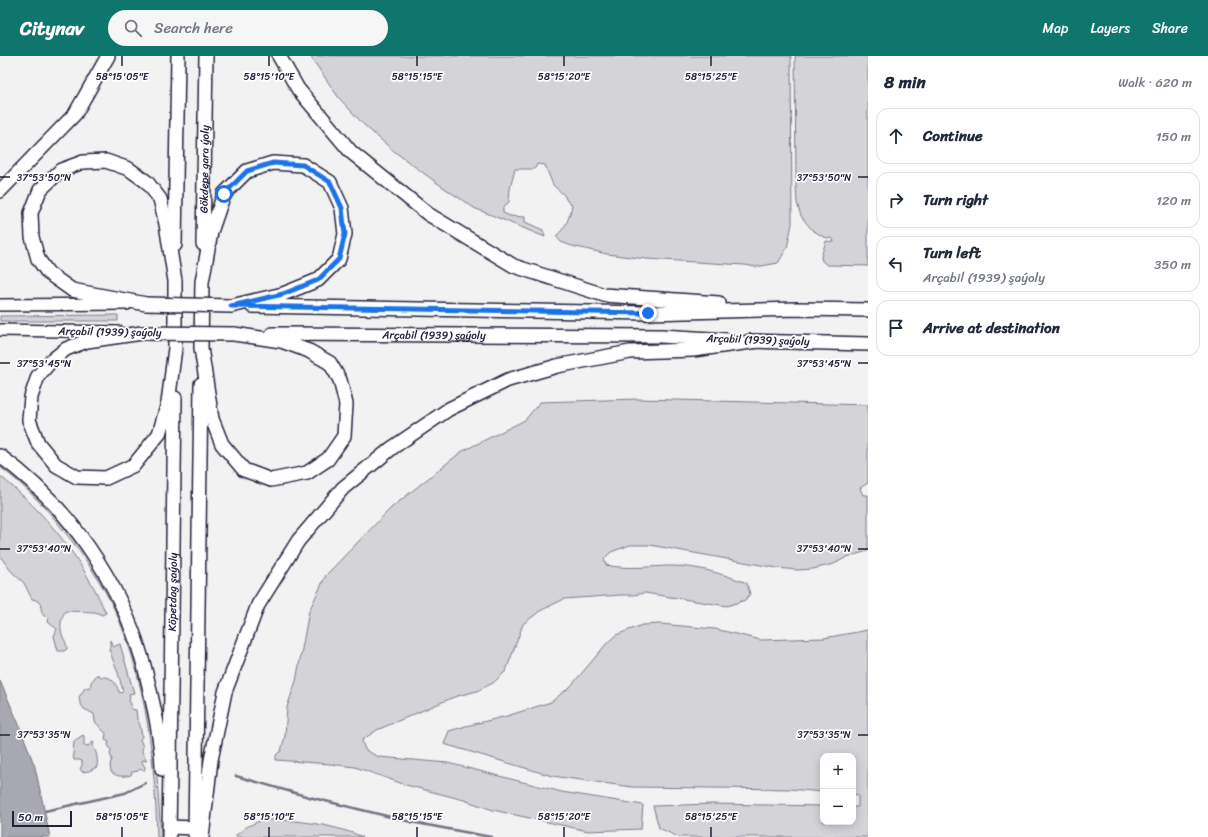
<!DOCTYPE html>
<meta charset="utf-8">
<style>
body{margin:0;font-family:Sriracha,sans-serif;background:#f6f6f7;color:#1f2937}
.controls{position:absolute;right:12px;bottom:12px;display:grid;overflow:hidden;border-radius:8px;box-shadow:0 2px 10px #0003}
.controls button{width:36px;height:36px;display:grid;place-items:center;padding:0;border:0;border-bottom:1px solid #e0e1e3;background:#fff;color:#1f2937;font:20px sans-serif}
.scale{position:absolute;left:12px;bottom:10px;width:60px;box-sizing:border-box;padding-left:4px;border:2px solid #22223b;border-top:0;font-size:11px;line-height:14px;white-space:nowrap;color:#22223b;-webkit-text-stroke:3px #fff;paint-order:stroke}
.stop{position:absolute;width:12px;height:12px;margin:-9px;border:3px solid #1a73e8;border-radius:50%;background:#fff}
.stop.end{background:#1a73e8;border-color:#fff;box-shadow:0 1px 4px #0008}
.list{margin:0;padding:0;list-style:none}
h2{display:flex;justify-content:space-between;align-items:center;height:52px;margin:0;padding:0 16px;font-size:17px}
h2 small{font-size:13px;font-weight:400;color:#747a83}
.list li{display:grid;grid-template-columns:26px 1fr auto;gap:12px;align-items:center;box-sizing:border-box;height:56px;margin:0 8px 8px;padding:0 8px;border:1px solid #e0e1e3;border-radius:12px}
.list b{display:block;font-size:15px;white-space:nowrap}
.list p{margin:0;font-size:13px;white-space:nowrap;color:#747a83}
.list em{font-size:13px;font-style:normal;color:#747a83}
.icon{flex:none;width:22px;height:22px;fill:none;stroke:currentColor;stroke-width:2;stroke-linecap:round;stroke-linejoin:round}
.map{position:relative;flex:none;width:868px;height:781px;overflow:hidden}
header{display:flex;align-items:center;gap:24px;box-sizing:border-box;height:56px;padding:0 20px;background:#0f766e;color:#fff}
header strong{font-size:19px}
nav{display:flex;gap:22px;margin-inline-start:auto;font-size:14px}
.search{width:280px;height:36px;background:#f6f6f7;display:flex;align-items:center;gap:10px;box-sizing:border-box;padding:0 14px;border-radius:22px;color:#747a83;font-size:15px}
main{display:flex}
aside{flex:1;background:#fff}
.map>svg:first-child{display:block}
.green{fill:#d3d3d8;stroke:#7a7a8a}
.water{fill:#a8a8b2;stroke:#727282}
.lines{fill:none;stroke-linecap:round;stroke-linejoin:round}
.stream{stroke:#727282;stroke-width:2.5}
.secondary-casing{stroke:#22223b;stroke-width:14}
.primary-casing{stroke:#22223b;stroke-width:16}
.secondary{stroke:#fff;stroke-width:11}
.primary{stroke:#fff;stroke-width:13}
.primary-bridge-casing{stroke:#22223b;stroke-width:16;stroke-linecap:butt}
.primary-bridge{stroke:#fff;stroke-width:13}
.route{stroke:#1a73e8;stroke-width:5}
.ticks{fill:none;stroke:#22223b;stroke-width:1.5}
.labels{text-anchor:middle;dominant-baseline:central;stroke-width:3.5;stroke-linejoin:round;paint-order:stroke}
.street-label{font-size:11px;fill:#22223b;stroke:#fff}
.ticks-label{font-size:10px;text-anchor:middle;fill:#22223b;stroke:#fff;stroke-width:3.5;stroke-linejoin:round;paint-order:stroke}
</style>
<header>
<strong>Citynav</strong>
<div class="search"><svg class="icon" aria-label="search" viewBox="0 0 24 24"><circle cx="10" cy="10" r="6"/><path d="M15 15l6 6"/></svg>Search here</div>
<nav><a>Map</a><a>Layers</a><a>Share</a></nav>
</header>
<main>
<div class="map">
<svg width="868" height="781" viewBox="0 0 868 781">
<rect width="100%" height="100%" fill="#f2f2f3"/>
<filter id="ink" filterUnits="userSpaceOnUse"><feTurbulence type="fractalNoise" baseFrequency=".025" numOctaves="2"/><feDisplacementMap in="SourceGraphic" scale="8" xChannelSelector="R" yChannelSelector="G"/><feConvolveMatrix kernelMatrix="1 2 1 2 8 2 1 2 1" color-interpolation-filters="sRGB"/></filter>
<g filter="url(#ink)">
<!-- green -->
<path class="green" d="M310,0H791L792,168L787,192L778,207L756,211L745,209L646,203L607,198L572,190L561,186L556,180C566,172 570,161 572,148L567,145L564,139L553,129L545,109L537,108L535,113H515L510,133L509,146L503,151V157L510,160L525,161V166L543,174L545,181L474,152L437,127L395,96L364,69L339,42Z
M795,0H868V210L827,209L822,205L821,201L826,185L834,186L833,183L824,181L812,174L801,160L797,147L796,130Z
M118,259V265H0V260Z
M638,343L868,349V427L860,432L863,439H868V495L847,501L834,508L813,513L797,514L777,512L650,489H630L611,496L604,503L606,509C628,514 650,510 672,510C699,510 722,518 747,527L750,538L745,544L727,550L645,537L633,539H621L564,543L540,555L523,568L506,615L493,627L477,635L454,641L377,674L362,684L365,694L379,701L448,707L562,736L643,749L641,773L588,775L493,754L464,744L406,729L355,711L330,708L276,704V699L281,695L285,680L287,651L296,625L309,555L326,519L391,452L461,396L525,364L540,346Z
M0,407L38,440L60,464L83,493L102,524L119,557L133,591L149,651L155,690L161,781H157C155,706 147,629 117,559C103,529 85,501 64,475C46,451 24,429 0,411Z
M0,420C36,449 69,486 91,527C97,536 101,547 106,557L102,559L95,556L65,555C61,564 59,571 63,581C65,585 67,588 67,593L64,595H58L54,580L57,573L48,566L49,562L47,560H44L42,557L40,547L36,544L32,543L24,527L11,515L0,500Z
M660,568L715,573L761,584L824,582L868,574V781H678L659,772L653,750L711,748L823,750V766H853V751H858V739L853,738V700H823V736L790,733L632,731L552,720L444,688L449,675L466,670L507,660L551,646L571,630L608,586L616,579L642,569Z
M110,584L113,591L120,588L134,637L129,638L130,642L129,644L131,648V653L136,654L137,663L140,669L142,681L140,683L143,691C141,695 143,699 146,702V705L142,704V706L145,711L144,715L140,713L138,715L132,716L131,719C123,721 117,721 111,716L110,709L112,703L110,698L111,694L108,689L109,686L105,684L106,677C101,674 99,669 95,666L94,658L84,653L80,647L79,641L85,632L90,631C91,627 91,624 95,622L96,619H99L101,621C112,620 116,627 119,636L121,637L123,635L118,617L109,593L110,591Z
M83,679L84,680V689L88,690L94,685L93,691C97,696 98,704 97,711L89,715L82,716L80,712L82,710V705L79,704H74L73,698L74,685Z
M262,764C294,763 332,768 363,781H236V779L248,770Z"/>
<!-- water -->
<path class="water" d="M0,625L18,666L35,711L50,781H0Z"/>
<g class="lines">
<!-- stream -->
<path class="stream" d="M236,720L309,741L411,766L491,781
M45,755L125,737L145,727"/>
<!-- secondary casing -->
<g class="secondary-casing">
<path id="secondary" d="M0,249L127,248
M0,274L119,276"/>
</g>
<!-- primary casing -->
<g class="primary-casing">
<g id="primary">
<path d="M279,0L298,33L351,96L428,158L514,210L604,239L719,247"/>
<path d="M0,135L75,58L108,0"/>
<path id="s1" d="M203,188L206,0"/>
<path d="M175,189L178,0"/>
<path d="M231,250L283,238L318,224L339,203L345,178L342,152L330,126L303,109L273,107L247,115L224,138L211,176L202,226L201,292L212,363L222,388L244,414L271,424L307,417L328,403L344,380L346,348L340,324L330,307L309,295L281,285L234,278"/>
<path d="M252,250L648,257L798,253L868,254"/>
<path d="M142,277L87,285L66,293L51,305L38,320L31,341L29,364L38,387L56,409L77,421L106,422L134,409L159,378L168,347L175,292V225L166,168L160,143L147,126L129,113L106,105L83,106L61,114L40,134L31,157L32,181L38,203L48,217L72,234L146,248"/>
<path id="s2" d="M272,278L661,280L728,284"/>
<path d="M750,285L868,288"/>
<path d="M0,400C68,449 120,525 143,606C148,624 152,643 156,662C159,679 162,696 162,713"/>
<path d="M169,771L195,772"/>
<path d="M195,779L201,328"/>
<path id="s3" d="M169,781L175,342"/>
<path d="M202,781L211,704L225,636L258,549L298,485L343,432L392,392L449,353L508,324L557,310L630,296L693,294L758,285"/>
</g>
</g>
<!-- secondary -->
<use href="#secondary" class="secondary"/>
<!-- primary -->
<use href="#primary" class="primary"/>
<!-- primary-bridge casing -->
<g class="primary-bridge-casing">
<path id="primary-bridge" d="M146,248L231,250
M142,277L234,278"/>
</g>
<!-- primary-bridge -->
<use href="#primary-bridge" class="primary-bridge"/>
</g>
</g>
<g class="lines" filter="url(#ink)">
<!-- route -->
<path class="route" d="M224,138L247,115L273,107L303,109L330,126L342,152L345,178L339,203L318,224L283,238L231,250L648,257"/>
</g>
<!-- ticks -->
<path class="ticks" d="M122,0V10M269,0V10M417,0V10M564,0V10M711,0V10M0,121H10M858,121H868M0,307H10M858,307H868M0,493H10M858,493H868M0,679H10M858,679H868M122,771V781M269,771V781M417,771V781M564,771V781M711,771V781"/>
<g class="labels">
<!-- street labels -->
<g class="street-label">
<text stroke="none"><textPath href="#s1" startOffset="75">Gökdepe gara ýoly</textPath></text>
<text transform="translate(110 276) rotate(1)">Arçabil (1939) şaýoly</text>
<text stroke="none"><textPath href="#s2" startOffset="162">Arçabil (1939) şaýoly</textPath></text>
<text transform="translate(758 284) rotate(2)">Arçabil (1939) şaýoly</text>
<text stroke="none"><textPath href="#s3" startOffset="245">Köpetdag şaýoly</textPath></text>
</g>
</g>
<g class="ticks-label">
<text x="122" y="24">58°15'05"E</text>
<text x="269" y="24">58°15'10"E</text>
<text x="417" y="24">58°15'15"E</text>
<text x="564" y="24">58°15'20"E</text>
<text x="711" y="24">58°15'25"E</text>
<text x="44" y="125">37°53'50"N</text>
<text x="824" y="125">37°53'50"N</text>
<text x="44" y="311">37°53'45"N</text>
<text x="824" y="311">37°53'45"N</text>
<text x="44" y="496">37°53'40"N</text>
<text x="824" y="496">37°53'40"N</text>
<text x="44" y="682">37°53'35"N</text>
<text x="824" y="682">37°53'35"N</text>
<text x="122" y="764">58°15'05"E</text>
<text x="269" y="764">58°15'10"E</text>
<text x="417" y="764">58°15'15"E</text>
<text x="564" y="764">58°15'20"E</text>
<text x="711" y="764">58°15'25"E</text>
</g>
</svg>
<div class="controls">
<button>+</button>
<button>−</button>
</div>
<div class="scale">50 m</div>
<div class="stop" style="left:224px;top:138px"></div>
<div class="stop end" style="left:648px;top:257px"></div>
</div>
<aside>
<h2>8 min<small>Walk · 620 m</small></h2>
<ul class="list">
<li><svg class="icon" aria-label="ahead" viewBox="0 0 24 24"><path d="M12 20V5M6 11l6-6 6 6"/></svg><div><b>Continue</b></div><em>150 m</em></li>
<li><svg class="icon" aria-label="right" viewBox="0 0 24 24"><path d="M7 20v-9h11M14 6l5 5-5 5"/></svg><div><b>Turn right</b></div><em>120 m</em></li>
<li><svg class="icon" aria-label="left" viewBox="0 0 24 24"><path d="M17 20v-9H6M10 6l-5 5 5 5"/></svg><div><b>Turn left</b><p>Arçabil (1939) şaýoly</p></div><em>350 m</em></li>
<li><svg class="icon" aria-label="arrive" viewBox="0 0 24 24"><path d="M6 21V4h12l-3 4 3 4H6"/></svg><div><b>Arrive at destination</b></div></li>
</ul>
</aside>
</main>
